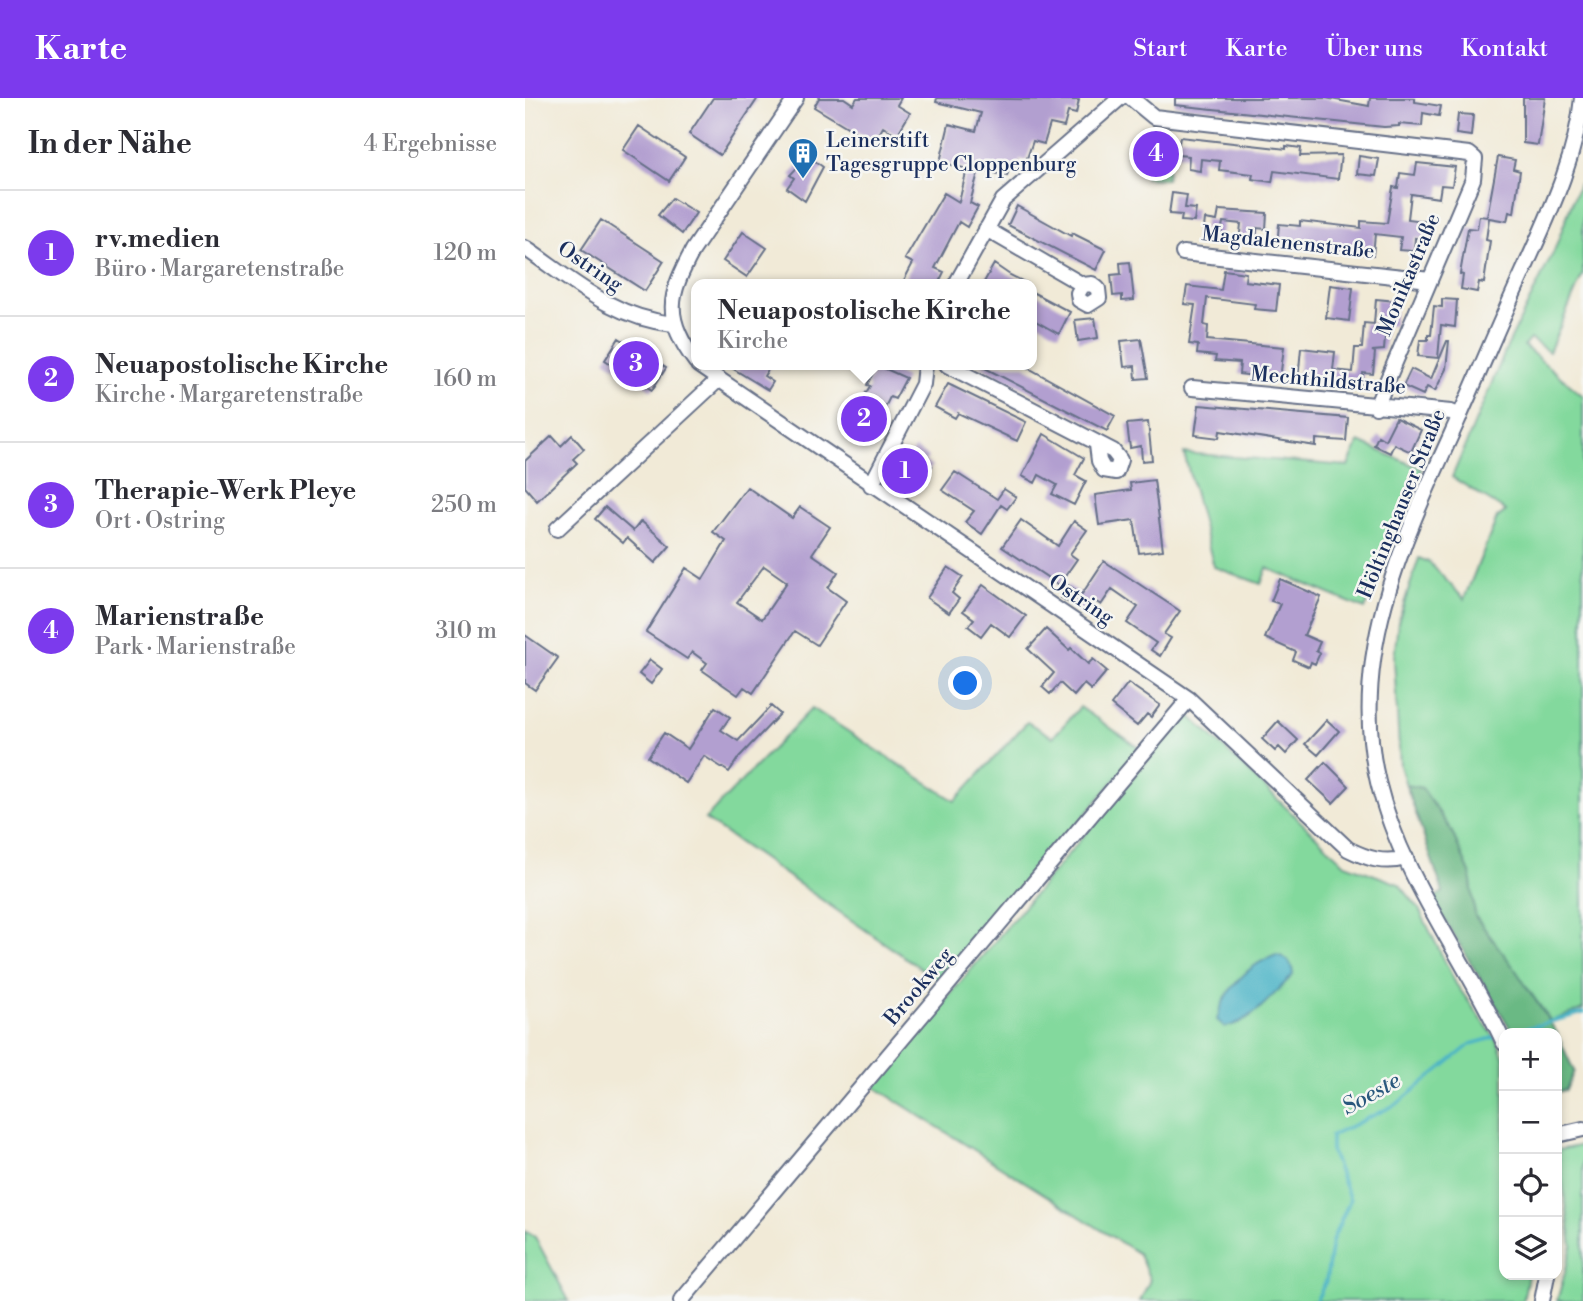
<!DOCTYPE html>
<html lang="de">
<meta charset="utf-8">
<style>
body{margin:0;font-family:"Libre Bodoni",serif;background:#f7f7f7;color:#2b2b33}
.controls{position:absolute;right:21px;bottom:21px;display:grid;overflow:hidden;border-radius:14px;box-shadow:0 4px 10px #0003}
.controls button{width:63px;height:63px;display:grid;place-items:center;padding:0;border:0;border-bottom:2px solid #e1e1e2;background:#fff;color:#2b2b33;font:35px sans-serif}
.you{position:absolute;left:441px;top:586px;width:24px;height:24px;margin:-18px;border:5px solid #fff;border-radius:50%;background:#1a73e8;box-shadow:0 0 0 10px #1a73e833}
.badge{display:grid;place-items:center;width:46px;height:46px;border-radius:50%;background:#7c3aed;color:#fff;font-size:23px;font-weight:700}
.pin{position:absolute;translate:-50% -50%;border:4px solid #fff;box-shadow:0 2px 7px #0006}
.popup{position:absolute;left:166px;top:181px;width:346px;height:91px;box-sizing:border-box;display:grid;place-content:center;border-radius:14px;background:#fff;filter:drop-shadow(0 2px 5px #0005);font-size:23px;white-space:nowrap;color:#7c7c81}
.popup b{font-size:26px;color:#2b2b33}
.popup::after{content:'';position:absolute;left:50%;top:100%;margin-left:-14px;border:14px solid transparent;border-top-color:#fff}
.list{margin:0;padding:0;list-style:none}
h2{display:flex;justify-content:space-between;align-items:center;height:91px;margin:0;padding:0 28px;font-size:30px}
h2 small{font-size:23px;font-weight:400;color:#7c7c81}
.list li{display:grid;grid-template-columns:46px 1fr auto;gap:21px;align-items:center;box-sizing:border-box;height:126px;padding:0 28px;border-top:2px solid #e1e1e2}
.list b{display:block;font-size:26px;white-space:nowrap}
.list p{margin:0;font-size:23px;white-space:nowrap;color:#7c7c81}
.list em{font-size:23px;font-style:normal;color:#7c7c81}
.icon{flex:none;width:38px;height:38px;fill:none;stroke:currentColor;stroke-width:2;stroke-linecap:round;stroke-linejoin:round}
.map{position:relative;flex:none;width:1058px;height:1203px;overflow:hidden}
header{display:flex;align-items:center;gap:42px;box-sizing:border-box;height:98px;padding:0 35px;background:#7c3aed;color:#fff}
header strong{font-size:33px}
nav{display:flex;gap:38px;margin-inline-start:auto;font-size:24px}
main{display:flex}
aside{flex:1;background:#fff}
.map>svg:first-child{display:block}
.green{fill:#83d99d;stroke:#4f847e;stroke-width:2}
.forest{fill:#6ab984;stroke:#427471;stroke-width:2}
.water{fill:#49b3c6;stroke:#327192;stroke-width:2}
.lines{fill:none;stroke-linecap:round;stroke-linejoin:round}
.stream{stroke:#49b3c6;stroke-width:3.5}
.building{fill:#b29fd0;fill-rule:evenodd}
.minor-casing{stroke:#667088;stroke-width:18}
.minor{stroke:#fff;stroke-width:14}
.labels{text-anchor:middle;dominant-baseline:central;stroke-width:5;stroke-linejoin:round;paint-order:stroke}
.poi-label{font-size:21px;fill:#1b2f5e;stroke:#f6f6f2;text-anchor:start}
.street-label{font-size:21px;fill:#1b2f5e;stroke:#f6f6f2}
.water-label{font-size:23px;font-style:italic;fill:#29577d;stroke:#f6f6f2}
</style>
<header>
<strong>Karte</strong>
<nav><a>Start</a><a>Karte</a><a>Über uns</a><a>Kontakt</a></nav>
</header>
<main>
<aside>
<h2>In der Nähe<small>4 Ergebnisse</small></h2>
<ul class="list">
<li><span class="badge">1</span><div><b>rv.medien</b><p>Büro · Margaretenstraße</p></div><em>120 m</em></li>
<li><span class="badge">2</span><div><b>Neuapostolische Kirche</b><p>Kirche · Margaretenstraße</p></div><em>160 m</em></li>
<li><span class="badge">3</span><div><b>Therapie-Werk Pleye</b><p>Ort · Ostring</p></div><em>250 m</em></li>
<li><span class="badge">4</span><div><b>Marienstraße</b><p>Park · Marienstraße</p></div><em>310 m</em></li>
</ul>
</aside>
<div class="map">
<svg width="1058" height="1203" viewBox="0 0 1058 1203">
<rect width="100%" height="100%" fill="#f6f6f2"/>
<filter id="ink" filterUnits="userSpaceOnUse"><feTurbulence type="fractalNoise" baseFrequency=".0143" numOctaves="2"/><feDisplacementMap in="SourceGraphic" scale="14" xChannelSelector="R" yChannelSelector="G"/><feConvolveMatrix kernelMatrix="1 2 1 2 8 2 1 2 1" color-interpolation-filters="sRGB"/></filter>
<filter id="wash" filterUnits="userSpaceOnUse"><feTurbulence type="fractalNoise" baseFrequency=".00686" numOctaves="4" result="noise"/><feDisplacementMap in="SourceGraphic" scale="28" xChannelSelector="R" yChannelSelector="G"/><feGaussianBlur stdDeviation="1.57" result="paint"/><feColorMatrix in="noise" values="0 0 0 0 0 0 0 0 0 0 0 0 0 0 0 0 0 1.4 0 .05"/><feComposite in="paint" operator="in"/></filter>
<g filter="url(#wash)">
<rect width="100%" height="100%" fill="#f1ead7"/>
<!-- green -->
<path class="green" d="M616,29L646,33L642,81L620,80Z
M1054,86L1058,88V176L1024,254L1005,241L999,248L1058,298V911L1026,923L950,818L945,775L881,687L875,668L869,560L873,524L894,460L904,464L939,501L972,420L981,413L927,379L982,249L1029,153Z
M834,344L897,371L840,511L742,470L736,486L689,469L659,355L823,368Z
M555,609L616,651L417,885L180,721L287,610L430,703L502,624L528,639Z
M662,615L820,766L874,786L893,809L931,886L973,944L979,961V1177H1003L998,1203H615L625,1182L614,1156L348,988Z
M1058,1047V1203H1032L1047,1148L1033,1052Z
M0,1133L10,1139L44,1203H0Z"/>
<!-- forest -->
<path class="forest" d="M881,687L897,690L926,732L945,775L950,818L990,871L1032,935H988L907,801L918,794Z
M1032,936L1049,973L1041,992L1032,994Z"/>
<!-- water -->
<path class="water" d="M752,857C764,861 767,865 768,877C748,896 728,924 700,929L692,922C698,893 724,865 752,857Z"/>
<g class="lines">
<!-- stream -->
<path class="stream" d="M984,935L1058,915
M791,1203L801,1183L807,1143L825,1102L806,1052V1038L872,1006L946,946L971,939"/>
</g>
<g id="blocks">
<!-- building -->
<path class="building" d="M188,0H233L195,57L164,36Z
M294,0H319L328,6L332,0H376L372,7L385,15L372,37L358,29L349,45L289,9Z
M412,0L554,2L551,16L543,14L539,29L525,26L519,46L508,43L501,63L495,61L493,70L485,67L482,78L454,71L445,105L453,109L442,129L434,124L410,170L419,174L413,186H377L388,165L380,161L419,95L434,104L442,71L415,64L424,26L451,33L456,15L411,4Z
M650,0H800L844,8L845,0H890V4L916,8L914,18L898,15L897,28L874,26V28L859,29L650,7Z
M998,0H1020L1013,47L998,45Z
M933,16L948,17L946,38L931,36Z
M114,28L160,59L144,83L98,52Z
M655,39L761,51V48L776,50L775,58L816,57L813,81L749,73L747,84L727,81L728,76L694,72L695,63L676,61L675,73L663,71L664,58L652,57Z
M283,58L298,69L280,103L262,90L269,80L265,77Z
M834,58L854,61L851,78L832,76Z
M973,59L990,62L988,71L995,73L989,115L984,114L982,123L964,120L961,142L965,143L959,185L954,184L952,194L936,191L938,177L935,176L943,130L952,131L954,118L962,119Z
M892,65L930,69L927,88L916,87L914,100L886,96L883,121L907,124L905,142L890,140L889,153L874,152L876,139L850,136L848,157L752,148L754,126L775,128V123L836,130V123L862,125L868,89L873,90L875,75L890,77Z
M647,95L662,97L660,110L671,111L669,124L656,123L657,117L644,116Z
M147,100L171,115L157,136L133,117Z
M492,108L546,138L547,135L581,152L571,172L483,127Z
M694,112L742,115L741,131L732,130L731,146L714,144L716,126L698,124L695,141L678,139L680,121L692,123Z
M76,122L139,163L120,193L56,152Z
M218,134L242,150L222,179L198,163Z
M605,164L609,202L597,203V197L588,198L586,177L596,176L595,165Z
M469,166L485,177L503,186H458Z
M699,172L721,175L720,183L754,187L751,213L729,211L730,206L682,200L679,227L683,228L682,242L759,249L755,281L714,276L715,265L690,263L691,258L672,256L673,247L664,246L670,207L659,206L662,188L696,192Z
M805,187L828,190L824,223L801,220Z
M507,194L545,214L534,236L507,221Z
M851,201L871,203L869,228L861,227L859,252L847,253L850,254L848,276L838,275L837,288L773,282L776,250L810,254L808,272L828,274L830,250H837L839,225L849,226Z
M917,201L932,202L930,229L916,227L913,260L893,258L895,242H903V237H906L909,208L917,209Z
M570,220L573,240L553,243L550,222Z
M94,240L141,270L127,292L80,262Z
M616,241L623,280L611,281L610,268L599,269L596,243Z
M922,243H924L921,271L910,293L902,289L898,297L878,288L886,271L906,281Z
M202,267H246L239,278L248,284L243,292Z
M352,267L381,280L370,301L365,299L343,344L329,342L319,332L345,288L342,287Z
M454,267H498L590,318L582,333Z
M423,286L501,324L492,343L433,315L430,320L410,309Z
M674,307L823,320L821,343L791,341V348L695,333L694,340L670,337Z
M871,320L896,332L886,354L869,346L865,355L849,347L853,338L860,342Z
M623,324L627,362L617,363L616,348L605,350L602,326Z
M519,336L559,360L550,377L561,383L549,407L527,396L532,387L514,377L510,385L497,378Z
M47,337L59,351L48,361L52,365L12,403L0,389V363L27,338L36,348Z
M390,350L403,359L400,364L407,368L396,383L390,379L387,383L374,374Z
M430,374L472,401L479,391L491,399L482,411L476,407L457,436L440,424L449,413L417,392Z
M629,382L638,452L614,455L609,422L574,427L570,397L606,392L605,385Z
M222,389L267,420L275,409L305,429L287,456L313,474L303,490L321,503L292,547L270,533L228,595L219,589L213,597L177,572L182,565L167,554L162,561L121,534L161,470L178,481L201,443L188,434ZM239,468L262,484L237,521L212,504Z
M80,409L108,433L116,423L145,448L130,465L102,440L98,445L70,421Z
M496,422L533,448L549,423L562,432L545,456L552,461L534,487L477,449Z
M579,463L655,513L639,536L646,540L635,558L626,552L631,545L602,525L613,509L587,491L576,507L567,501L559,514L535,499L543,487L557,496Z
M423,469L438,479L427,495L434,501L424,515L402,500Z
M755,481L796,499L779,537L795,544L791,553L795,555L790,566L786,564L784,569L768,562L771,554L740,540L755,506L746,503Z
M458,487L501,518L485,539L466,525L456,538L443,528L449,521L438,513Z
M521,531L544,552L546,550L563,566L568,561L582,573L566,592L559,586L549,598L535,585L525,596L517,589L529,575L503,551Z
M0,537L33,560L10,592L0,585Z
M125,562L137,571L126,586L114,576Z
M603,585L635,607L626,619L622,616L612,628L586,607Z
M246,608L255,616L214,659L204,674L179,658L161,685L123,659L139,635L163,651L190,609L205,619L196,632L213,643Z
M802,622L814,633L793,657L780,646Z
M753,623L773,642L761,656L754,649L750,653L737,641Z
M800,664L824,688L808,705L783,682Z"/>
</g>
</g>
<g filter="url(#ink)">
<use href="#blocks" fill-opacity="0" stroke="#667088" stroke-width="2"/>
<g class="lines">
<!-- minor casing -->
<g class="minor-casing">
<path id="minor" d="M606,0L629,19L944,56L950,61L948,81L851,309
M461,131L558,187L567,186L573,191L574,200L563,207L554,202L553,195L558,187
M0,150C48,183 88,220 148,226
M658,155L905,182
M431,186L478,102L595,0
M171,264C138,220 143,198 168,152L271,0
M173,267L664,601L823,751C843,761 859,766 881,760
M422,267L588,353L595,362L591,374L579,372L574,363L572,347
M667,290L926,314L935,318
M346,387L398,286L400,267
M32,431L193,282
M979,945C939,858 876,779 853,684C822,557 881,436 932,324C954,275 975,224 998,174C1023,118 1051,62 1057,0
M1032,1037L1058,1031
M156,1203L664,601
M1017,1203L1022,1177"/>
</g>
<!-- minor -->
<use href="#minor" class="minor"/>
</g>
</g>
<!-- icons -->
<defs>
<g id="building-pin" transform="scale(1.575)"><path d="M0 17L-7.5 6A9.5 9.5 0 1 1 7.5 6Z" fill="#1f6fb2" stroke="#f6f6f2"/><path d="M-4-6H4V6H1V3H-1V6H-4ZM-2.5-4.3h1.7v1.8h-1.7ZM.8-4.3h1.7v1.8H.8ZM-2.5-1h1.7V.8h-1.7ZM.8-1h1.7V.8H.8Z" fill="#fff"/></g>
</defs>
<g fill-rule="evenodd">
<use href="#building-pin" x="278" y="55"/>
</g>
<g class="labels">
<!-- poi labels -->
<g class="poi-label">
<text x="301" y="43">Leinerstift<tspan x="301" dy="24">Tagesgruppe Cloppenburg</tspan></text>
</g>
<!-- street labels -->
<g class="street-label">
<text transform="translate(763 145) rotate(6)">Magdalenenstraße</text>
<text transform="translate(65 169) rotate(34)">Ostring</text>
<text transform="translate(884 177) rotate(-67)">Monikastraße</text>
<text transform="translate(803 283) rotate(5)">Mechthildstraße</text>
<text transform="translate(877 406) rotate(-68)">Höltinghauser Straße</text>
<text transform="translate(556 502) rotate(34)">Ostring</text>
<text transform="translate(394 889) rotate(-50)">Brookweg</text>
</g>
<!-- water labels -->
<g class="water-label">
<text transform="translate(846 996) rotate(-29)">Soeste</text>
</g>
</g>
</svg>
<div class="controls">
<button>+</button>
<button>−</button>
<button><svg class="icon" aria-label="locate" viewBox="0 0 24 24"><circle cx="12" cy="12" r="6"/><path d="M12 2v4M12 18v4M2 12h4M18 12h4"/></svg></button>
<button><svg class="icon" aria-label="layers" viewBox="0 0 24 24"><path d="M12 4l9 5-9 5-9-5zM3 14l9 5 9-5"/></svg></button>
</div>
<div class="you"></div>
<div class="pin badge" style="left:380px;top:373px">1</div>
<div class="pin badge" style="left:339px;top:321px">2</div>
<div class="popup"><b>Neuapostolische Kirche</b>Kirche</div>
<div class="pin badge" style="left:111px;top:266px">3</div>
<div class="pin badge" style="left:631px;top:56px">4</div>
</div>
</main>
